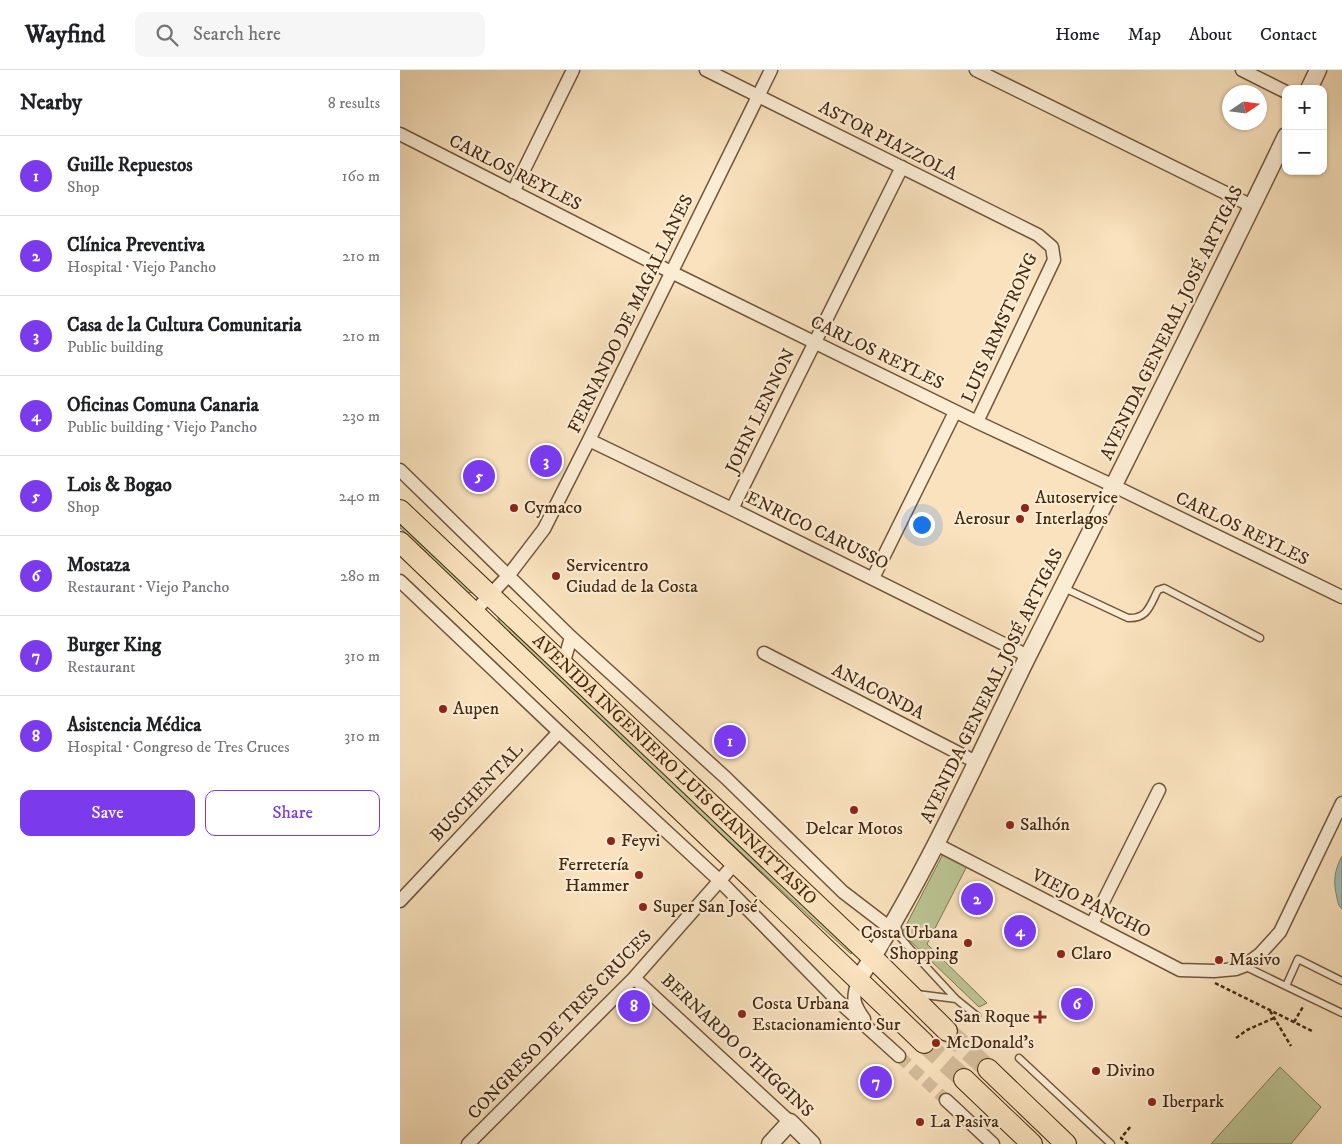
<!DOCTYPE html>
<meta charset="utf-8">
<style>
body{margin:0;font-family:"IM FELL DW Pica",serif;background:#f6f6f6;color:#202124}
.controls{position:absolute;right:15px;top:15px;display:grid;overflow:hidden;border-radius:10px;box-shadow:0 1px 4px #0004}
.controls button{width:45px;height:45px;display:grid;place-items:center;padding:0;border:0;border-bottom:1px solid #e0e0e0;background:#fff;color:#202124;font:25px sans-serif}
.compass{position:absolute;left:822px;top:15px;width:45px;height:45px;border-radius:50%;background:#fff;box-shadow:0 1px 4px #0004;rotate:77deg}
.you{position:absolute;left:521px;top:454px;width:18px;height:18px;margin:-12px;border:4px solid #fff;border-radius:50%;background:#1a73e8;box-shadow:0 0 0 8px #1a73e833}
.badge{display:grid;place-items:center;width:32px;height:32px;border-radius:50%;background:#7c3aed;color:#fff;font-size:16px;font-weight:700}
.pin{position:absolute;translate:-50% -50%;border:2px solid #fff;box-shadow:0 1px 5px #0006}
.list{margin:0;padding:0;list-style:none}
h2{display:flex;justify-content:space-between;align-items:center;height:65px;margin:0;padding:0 20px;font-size:21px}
h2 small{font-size:16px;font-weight:400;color:#757577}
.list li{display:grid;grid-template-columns:32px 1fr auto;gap:15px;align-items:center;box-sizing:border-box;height:80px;padding:0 20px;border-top:1px solid #e0e0e0}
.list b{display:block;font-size:19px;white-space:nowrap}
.list p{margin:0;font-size:16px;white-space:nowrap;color:#757577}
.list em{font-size:16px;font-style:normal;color:#757577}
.actions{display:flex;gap:10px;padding:15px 20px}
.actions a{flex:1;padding:11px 0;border:1px solid #7c3aed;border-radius:10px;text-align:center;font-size:18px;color:#7c3aed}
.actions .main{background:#7c3aed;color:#fff}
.icon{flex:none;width:28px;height:28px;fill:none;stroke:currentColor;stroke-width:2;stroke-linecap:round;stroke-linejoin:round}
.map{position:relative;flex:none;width:942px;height:1074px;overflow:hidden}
header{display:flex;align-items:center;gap:30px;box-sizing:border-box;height:70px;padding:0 25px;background:#fff;border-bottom:1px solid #e0e0e0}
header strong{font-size:24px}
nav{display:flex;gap:28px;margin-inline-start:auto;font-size:18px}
.search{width:350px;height:45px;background:#f6f6f6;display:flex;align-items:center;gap:12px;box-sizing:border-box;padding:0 18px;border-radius:10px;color:#757577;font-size:19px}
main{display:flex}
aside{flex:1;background:#fff}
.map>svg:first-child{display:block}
.green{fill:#bbc493;stroke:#807651}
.water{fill:#9fbdb7;stroke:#7b8174}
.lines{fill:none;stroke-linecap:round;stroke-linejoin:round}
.minor-tunnel{stroke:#d5bd9a;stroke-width:12;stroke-dasharray:12 6;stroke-linecap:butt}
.primary-tunnel{stroke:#d5bd9a;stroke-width:20;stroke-dasharray:20 10;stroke-linecap:butt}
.service-casing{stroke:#71563a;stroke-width:9}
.minor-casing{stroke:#71563a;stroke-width:15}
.tertiary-casing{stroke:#71563a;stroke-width:19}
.primary-casing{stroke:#44280f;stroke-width:22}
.path{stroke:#44280f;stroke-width:2.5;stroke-dasharray:4 2.5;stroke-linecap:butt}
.service{stroke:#fbecd4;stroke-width:6}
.minor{stroke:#fbecd4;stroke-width:12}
.tertiary{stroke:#fbecd4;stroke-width:16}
.primary{stroke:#f9e2bd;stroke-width:20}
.poi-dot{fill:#8f2418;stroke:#fbecd4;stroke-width:2}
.labels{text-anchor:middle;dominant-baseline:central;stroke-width:4.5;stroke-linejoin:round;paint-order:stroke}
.street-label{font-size:18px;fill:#44280f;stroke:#fbecd4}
.poi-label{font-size:18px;fill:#44280f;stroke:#fbecd4;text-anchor:start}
</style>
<header>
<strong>Wayfind</strong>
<div class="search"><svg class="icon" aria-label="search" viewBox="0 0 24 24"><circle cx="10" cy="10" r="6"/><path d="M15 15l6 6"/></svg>Search here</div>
<nav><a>Home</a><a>Map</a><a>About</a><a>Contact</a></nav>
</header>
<main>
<aside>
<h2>Nearby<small>8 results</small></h2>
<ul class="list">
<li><span class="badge">1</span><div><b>Guille Repuestos</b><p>Shop</p></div><em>160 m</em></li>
<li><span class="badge">2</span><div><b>Clínica Preventiva</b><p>Hospital · Viejo Pancho</p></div><em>210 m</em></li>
<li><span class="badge">3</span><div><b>Casa de la Cultura Comunitaria</b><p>Public building</p></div><em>210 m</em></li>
<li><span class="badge">4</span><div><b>Oficinas Comuna Canaria</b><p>Public building · Viejo Pancho</p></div><em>230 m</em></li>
<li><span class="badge">5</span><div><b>Lois &amp; Bogao</b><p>Shop</p></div><em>240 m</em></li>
<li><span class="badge">6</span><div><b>Mostaza</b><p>Restaurant · Viejo Pancho</p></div><em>280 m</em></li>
<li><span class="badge">7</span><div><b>Burger King</b><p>Restaurant</p></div><em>310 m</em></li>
<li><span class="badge">8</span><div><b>Asistencia Médica</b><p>Hospital · Congreso de Tres Cruces</p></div><em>310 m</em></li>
</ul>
<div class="actions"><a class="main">Save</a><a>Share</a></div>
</aside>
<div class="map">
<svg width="942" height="1074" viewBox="0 0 942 1074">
<rect width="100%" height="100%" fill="#f9e2bd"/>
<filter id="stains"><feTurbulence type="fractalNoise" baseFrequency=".004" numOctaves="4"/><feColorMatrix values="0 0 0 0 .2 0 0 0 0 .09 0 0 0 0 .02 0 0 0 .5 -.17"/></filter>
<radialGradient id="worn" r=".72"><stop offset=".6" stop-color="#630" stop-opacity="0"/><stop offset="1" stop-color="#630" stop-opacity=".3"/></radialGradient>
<!-- green -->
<path class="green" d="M0,449L73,523L67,522L0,458Z
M97,545L454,880L451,884L411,848L322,765L256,705L134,590L125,577L100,553Z
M543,784L567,796L527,874L587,933L579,937L502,863Z
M880,997L921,1037L891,1074H811Z"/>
<!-- water -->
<path class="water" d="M942,786V839C938,835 938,833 937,828C933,812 934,801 942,786Z"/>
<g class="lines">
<!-- minor-tunnel -->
<path class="minor-tunnel" d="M499,986L546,1030"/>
<!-- primary-tunnel -->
<path class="primary-tunnel" d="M547,961L588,999
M524,973L564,1009"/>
<!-- service casing -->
<g class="service-casing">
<path id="service" d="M664,518L728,548C748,549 750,535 758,520L764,518L860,568
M496,852L500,867L519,889L556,929L577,946
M844,896L942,943
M886,916L898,889L942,911
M517,924L556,929
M619,988L711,1074"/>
</g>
<!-- minor casing -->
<g class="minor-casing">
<path id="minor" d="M306,0L638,165L652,177L654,190L577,352
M576,0L852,136
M842,0L886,22
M0,64L271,202L577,352L714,416L942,527
M113,122L173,0
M189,370L332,439L628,586
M0,400L171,567L326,708L443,822L490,858
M332,439L502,97
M473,508L555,342
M0,511L159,662L320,811L437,930L499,986
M74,542L108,506L144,459L189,370L371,0
M364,583L576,692
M163,595L171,567
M536,774L780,900L814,901L836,899L844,896L860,884L880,862L942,733
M0,831L159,662
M692,854L759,720
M234,908L390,1052
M458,910C452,929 453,933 464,949
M546,1030L593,1074
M68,1074L234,908L336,792"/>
</g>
<!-- tertiary casing -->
<g class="tertiary-casing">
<path id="tertiary" d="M909,19L918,0
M458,910C525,808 574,695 628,586C715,413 802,241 886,66
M370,1074L390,1052L412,1074"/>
</g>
<!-- primary casing -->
<g class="primary-casing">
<g id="primary">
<path id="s1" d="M0,440L473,888L547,961"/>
<path d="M0,472L524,973"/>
<path d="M588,999L666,1074"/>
<path d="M564,1009L632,1074"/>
</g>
</g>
<!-- path -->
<path class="path" d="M815,913L914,962
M870,941L891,976
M894,952L904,935
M836,968L847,960L874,948
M728,1074L721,1068L731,1056"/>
<!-- service -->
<use href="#service" class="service"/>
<!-- minor -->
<use href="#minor" class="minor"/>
<!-- tertiary -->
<use href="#tertiary" class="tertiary"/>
<!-- primary -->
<use href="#primary" class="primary"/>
</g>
<!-- markers -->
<g class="poi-dot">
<circle cx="114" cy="438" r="5"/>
<circle cx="625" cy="438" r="5"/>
<circle cx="620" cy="449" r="5"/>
<circle cx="156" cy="506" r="5"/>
<circle cx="43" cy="639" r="5"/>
<circle cx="454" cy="740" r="5"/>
<circle cx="610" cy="755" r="5"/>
<circle cx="211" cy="771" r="5"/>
<circle cx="239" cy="805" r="5"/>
<circle cx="243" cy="837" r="5"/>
<circle cx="568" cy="873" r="5"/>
<circle cx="661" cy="884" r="5"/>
<circle cx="819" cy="890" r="5"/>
<circle cx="342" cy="944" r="5"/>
<path d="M637.5 939.5h5v5h5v5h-5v5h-5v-5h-5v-5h5z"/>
<circle cx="536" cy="973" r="5"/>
<circle cx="696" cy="1001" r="5"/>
<circle cx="752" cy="1032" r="5"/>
<circle cx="520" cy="1052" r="5"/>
</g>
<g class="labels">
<!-- street labels -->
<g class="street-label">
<text transform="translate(488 71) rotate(27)">ASTOR PIAZZOLA</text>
<text transform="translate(115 103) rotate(27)">CARLOS REYLES</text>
<text transform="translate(231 244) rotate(-64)">FERNANDO DE MAGALLANES</text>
<text transform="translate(772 253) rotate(-64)">AVENIDA GENERAL JOSÉ ARTIGAS</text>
<text transform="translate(600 258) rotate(-66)">LUIS ARMSTRONG</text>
<text transform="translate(477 283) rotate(26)">CARLOS REYLES</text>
<text transform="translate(361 341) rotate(-64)">JOHN LENNON</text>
<text transform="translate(842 459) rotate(26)">CARLOS REYLES</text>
<text transform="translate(417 461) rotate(26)">ENRICO CARUSSO</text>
<text transform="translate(592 616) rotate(-64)">AVENIDA GENERAL JOSÉ ARTIGAS</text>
<text transform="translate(478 622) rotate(27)">ANACONDA</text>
<text stroke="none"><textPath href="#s1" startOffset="378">AVENIDA INGENIERO LUIS GIANNATTASIO</textPath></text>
<text transform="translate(77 723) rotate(-47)">BUSCHENTAL</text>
<text transform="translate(691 834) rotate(27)">VIEJO PANCHO</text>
<text transform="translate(160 955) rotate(-46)">CONGRESO DE TRES CRUCES</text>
<text transform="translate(337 976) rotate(43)">BERNARDO O'HIGGINS</text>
</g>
<!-- poi labels -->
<g class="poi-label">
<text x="635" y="428">Autoservice<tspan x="635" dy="21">Interlagos</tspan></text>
<text x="124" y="438">Cymaco</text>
<text x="610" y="449" text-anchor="end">Aerosur</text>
<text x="166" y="496">Servicentro<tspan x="166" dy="21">Ciudad de la Costa</tspan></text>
<text x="53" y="639">Aupen</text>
<text x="620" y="755">Salhón</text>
<text x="454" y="759" text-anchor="middle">Delcar Motos</text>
<text x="221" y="771">Feyvi</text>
<text x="229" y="795" text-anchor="end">Ferretería<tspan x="229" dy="21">Hammer</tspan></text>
<text x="253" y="837">Super San José</text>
<text x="558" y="863" text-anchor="end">Costa Urbana<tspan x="558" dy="21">Shopping</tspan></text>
<text x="671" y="884">Claro</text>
<text x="829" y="890">Masivo</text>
<text x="352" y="934">Costa Urbana<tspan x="352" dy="21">Estacionamiento Sur</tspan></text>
<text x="630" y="947" text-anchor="end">San Roque</text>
<text x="546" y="973">McDonald's</text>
<text x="706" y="1001">Divino</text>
<text x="762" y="1032">Iberpark</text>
<text x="530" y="1052">La Pasiva</text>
</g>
</g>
<rect width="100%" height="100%" filter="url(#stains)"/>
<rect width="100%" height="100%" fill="url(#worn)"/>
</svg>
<div class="controls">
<button>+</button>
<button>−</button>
</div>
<svg class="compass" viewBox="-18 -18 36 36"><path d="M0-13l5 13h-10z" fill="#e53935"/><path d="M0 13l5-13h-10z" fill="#757577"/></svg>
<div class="you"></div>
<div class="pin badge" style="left:330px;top:671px">1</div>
<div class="pin badge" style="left:577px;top:829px">2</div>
<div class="pin badge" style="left:146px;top:391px">3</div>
<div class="pin badge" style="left:620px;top:861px">4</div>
<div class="pin badge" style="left:79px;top:406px">5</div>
<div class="pin badge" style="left:677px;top:934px">6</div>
<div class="pin badge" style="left:476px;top:1012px">7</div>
<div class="pin badge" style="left:234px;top:936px">8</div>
</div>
</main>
